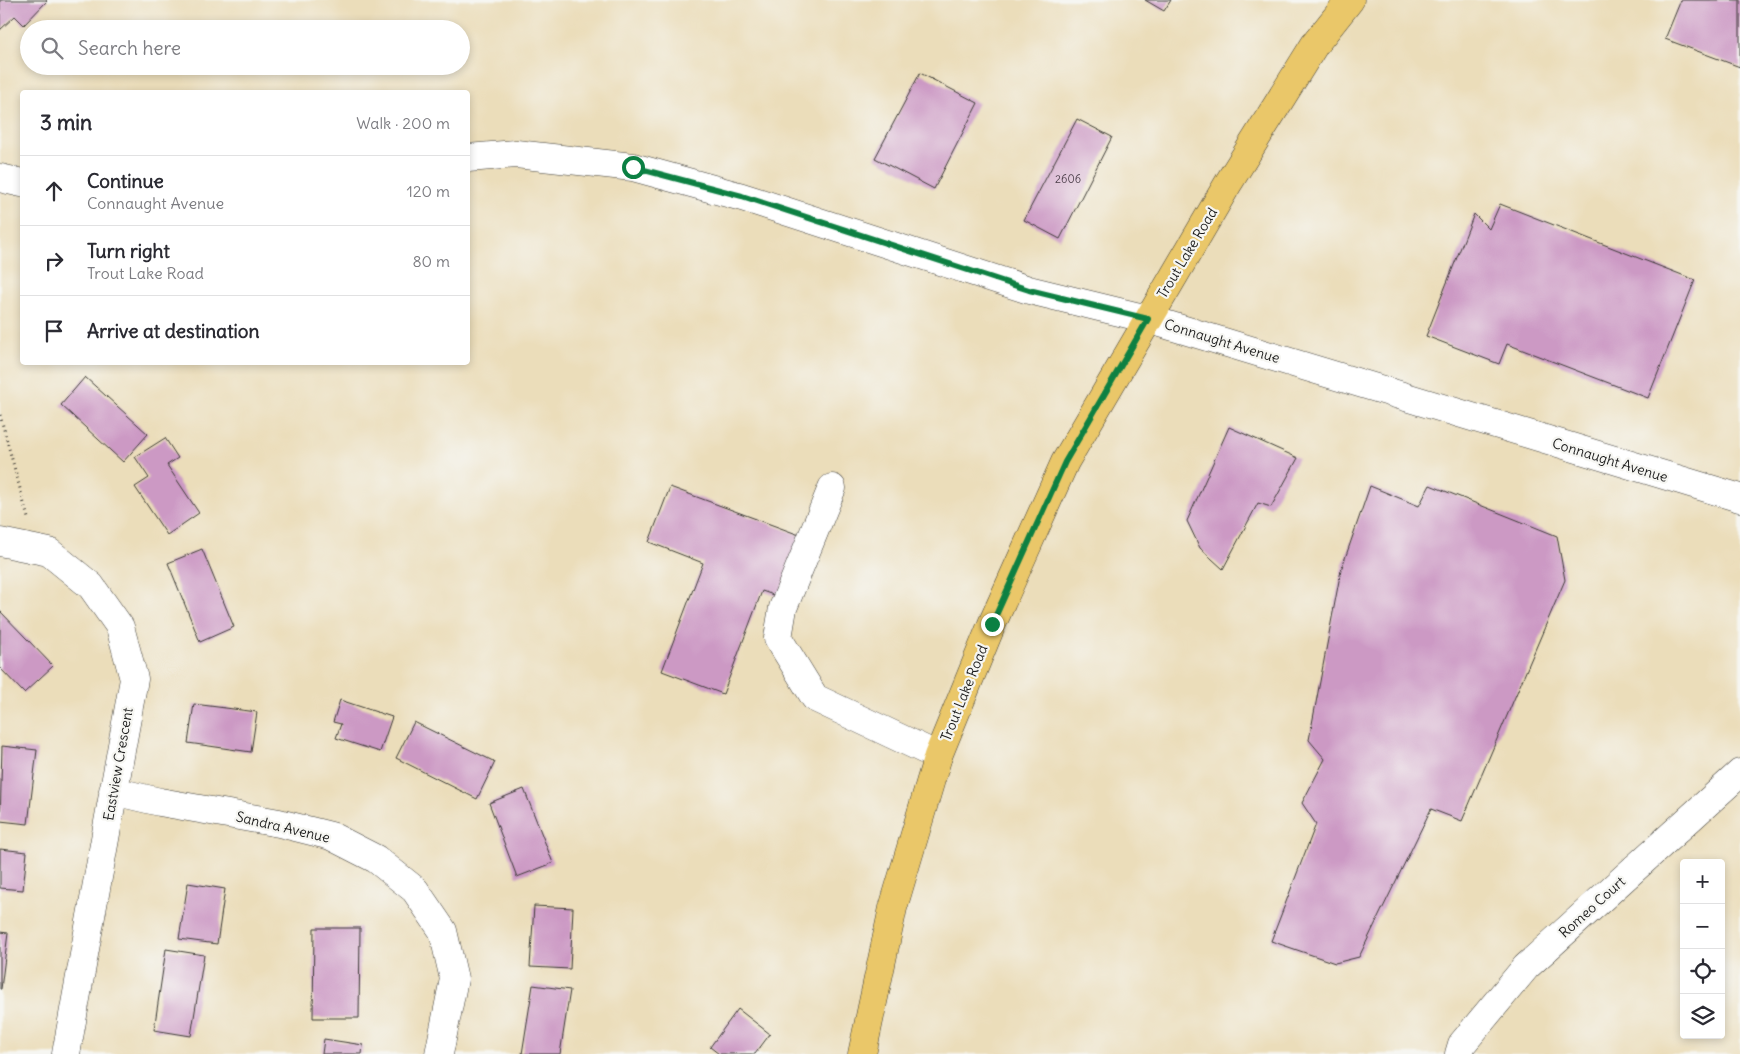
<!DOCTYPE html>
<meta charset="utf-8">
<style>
body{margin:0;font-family:Delius,sans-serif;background:#f7f7f7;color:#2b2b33}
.controls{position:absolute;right:15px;bottom:15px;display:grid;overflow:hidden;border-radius:5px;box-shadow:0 2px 8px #0003}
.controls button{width:45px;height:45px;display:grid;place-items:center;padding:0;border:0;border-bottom:1px solid #e1e1e2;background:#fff;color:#2b2b33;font:25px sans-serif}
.stop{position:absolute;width:15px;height:15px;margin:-11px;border:4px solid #0b8043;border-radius:50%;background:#fff}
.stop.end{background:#0b8043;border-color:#fff;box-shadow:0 1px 5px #0008}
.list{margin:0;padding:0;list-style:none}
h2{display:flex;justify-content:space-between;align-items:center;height:65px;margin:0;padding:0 20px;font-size:21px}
h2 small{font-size:16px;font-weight:400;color:#7c7c81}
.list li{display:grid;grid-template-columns:32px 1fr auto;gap:15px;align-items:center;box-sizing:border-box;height:70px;padding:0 20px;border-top:1px solid #e1e1e2}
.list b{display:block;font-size:19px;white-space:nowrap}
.list p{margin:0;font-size:16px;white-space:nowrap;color:#7c7c81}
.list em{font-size:16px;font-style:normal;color:#7c7c81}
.icon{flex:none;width:28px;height:28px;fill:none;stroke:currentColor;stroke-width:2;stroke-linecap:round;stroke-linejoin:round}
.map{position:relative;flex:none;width:1740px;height:1054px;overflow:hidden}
.search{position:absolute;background:#fff;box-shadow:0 2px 8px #0003;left:20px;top:20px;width:450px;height:55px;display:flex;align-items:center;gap:12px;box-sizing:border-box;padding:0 18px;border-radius:28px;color:#7c7c81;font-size:19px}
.panel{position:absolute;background:#fff;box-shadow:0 2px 8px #0003;left:20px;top:90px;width:450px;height:275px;border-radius:5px}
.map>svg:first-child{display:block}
.building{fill:#cc99c4}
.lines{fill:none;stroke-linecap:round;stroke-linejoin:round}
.minor-casing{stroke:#3b3934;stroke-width:29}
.major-casing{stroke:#3b3934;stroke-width:29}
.path{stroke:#3b3934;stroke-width:3;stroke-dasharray:1 4;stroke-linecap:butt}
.minor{stroke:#fff;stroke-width:28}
.major{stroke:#eac769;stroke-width:28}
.route{stroke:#0b8043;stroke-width:6}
.labels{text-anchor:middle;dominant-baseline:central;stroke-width:4.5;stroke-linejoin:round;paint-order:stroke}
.number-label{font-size:11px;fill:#483b46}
.street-label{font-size:14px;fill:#1c1c1c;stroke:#f6f6f2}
</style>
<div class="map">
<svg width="1740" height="1054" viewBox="0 0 1740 1054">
<rect width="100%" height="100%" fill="#f6f6f2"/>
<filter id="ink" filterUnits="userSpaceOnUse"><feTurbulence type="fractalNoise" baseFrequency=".02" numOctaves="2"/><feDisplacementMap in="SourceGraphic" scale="10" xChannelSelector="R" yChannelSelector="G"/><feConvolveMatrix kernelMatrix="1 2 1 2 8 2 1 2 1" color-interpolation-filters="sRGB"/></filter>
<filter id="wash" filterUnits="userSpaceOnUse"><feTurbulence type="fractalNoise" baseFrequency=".0096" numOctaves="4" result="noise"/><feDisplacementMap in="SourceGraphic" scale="20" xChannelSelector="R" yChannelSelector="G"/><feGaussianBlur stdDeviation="1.12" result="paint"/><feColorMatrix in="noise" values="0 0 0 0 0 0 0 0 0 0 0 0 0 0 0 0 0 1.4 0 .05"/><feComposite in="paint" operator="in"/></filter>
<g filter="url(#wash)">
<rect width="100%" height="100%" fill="#ebddba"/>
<g id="blocks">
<!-- building -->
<path class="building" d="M0,0H46L47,1L24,25L15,16L0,30Z
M1145,0H1171L1164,11Z
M1681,0H1740V67L1665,39Z
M920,73L978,103L934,189L875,158Z
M1077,119L1112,137L1060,239L1024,220Z
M1500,204L1695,280L1648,398L1507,344L1499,364L1426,336L1474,214L1489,229Z
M85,377L148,434L123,462L61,405Z
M1229,427L1298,458L1271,507L1258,503L1223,569L1200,548L1187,521Z
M165,438L178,458L167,465L199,513L167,535L135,487L149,478L135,457Z
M1430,485L1557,536L1565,580L1462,821L1431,809L1359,957L1335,963L1271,941L1316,824L1302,803L1325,759L1309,740L1341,570L1370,486L1419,506Z
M670,487L802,536L779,597L762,591L723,694L662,671L703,563L649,542Z
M202,549L234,627L200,642L168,563Z
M0,611L53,666L24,693L0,668Z
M340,700L392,717L380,752L336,738L341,724L333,722Z
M194,704L257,712L251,752L188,743Z
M414,722L495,762L477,799L396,758Z
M2,746L37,750L28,824L0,821Z
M524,789L553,863L517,877L489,803Z
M0,849L27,852L23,890L0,888Z
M188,883L225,889L217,944L179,939Z
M534,906L573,908L570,969L530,967Z
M314,928H360L359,1018H313Z
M0,932L8,933L1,989H0Z
M166,949L204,955L191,1036L154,1030Z
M533,985L570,990L560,1054H522Z
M738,1009L770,1034L755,1054H719L710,1047Z
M324,1039L363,1045L362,1054H322Z"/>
</g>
</g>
<g filter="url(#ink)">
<use href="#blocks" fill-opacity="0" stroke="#3b3934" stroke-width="1"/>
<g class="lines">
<!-- minor casing -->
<g class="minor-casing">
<path id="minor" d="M468,158L516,154L633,167L742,197L1029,290L1148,319L1740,498
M0,178L22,183
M832,488L783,608L778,638L815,698L938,756
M0,542L49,552L91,586L120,627L134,679L66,1054
M113,791L160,802L279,823L331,836L376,859L415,890L443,931L454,979L439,1054
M1459,1054L1462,1044L1526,967L1740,773"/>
</g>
<!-- major casing -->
<g class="major-casing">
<path id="major" d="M862,1054L893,908L938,756L992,624L1065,462L1229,182L1315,44L1350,0"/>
</g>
<!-- path -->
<path class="path" d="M0,415L28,518"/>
<!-- minor -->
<use href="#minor" class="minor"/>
<!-- major -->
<use href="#major" class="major"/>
</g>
</g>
<g class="lines" filter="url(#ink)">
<!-- route -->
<path class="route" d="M633,167L742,196L1029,290L1148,319L1065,462L992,624"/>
</g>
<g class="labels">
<!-- number labels -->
<g class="number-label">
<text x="1068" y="179">2606</text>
</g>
<!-- street labels -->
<g class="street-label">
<text transform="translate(1187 253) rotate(-59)">Trout Lake Road</text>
<text transform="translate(1222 341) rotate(17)">Connaught Avenue</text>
<text transform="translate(1610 460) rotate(17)">Connaught Avenue</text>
<text transform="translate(964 693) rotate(-68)">Trout Lake Road</text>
<text transform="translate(118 764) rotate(-80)">Eastview Crescent</text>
<text transform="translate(283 827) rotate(13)">Sandra Avenue</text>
<text transform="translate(1592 907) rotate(-42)">Romeo Court</text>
</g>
</g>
</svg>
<div class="controls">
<button>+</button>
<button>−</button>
<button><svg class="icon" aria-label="locate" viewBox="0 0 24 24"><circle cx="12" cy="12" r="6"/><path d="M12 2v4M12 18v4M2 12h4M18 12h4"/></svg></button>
<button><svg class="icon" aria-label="layers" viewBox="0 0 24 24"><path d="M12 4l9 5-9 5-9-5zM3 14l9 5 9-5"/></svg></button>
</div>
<div class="stop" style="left:633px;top:167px"></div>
<div class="stop end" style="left:992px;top:624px"></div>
<div class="search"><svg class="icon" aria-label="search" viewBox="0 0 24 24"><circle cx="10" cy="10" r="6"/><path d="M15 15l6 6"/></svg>Search here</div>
<section class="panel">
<h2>3 min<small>Walk · 200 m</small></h2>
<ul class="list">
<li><svg class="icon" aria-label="ahead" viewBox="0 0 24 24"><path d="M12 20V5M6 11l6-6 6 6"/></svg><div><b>Continue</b><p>Connaught Avenue</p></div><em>120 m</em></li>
<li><svg class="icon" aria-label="right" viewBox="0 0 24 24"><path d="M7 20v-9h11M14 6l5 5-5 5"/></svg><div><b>Turn right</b><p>Trout Lake Road</p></div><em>80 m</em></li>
<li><svg class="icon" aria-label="arrive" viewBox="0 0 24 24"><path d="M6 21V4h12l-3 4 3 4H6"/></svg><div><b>Arrive at destination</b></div></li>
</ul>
</section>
</div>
